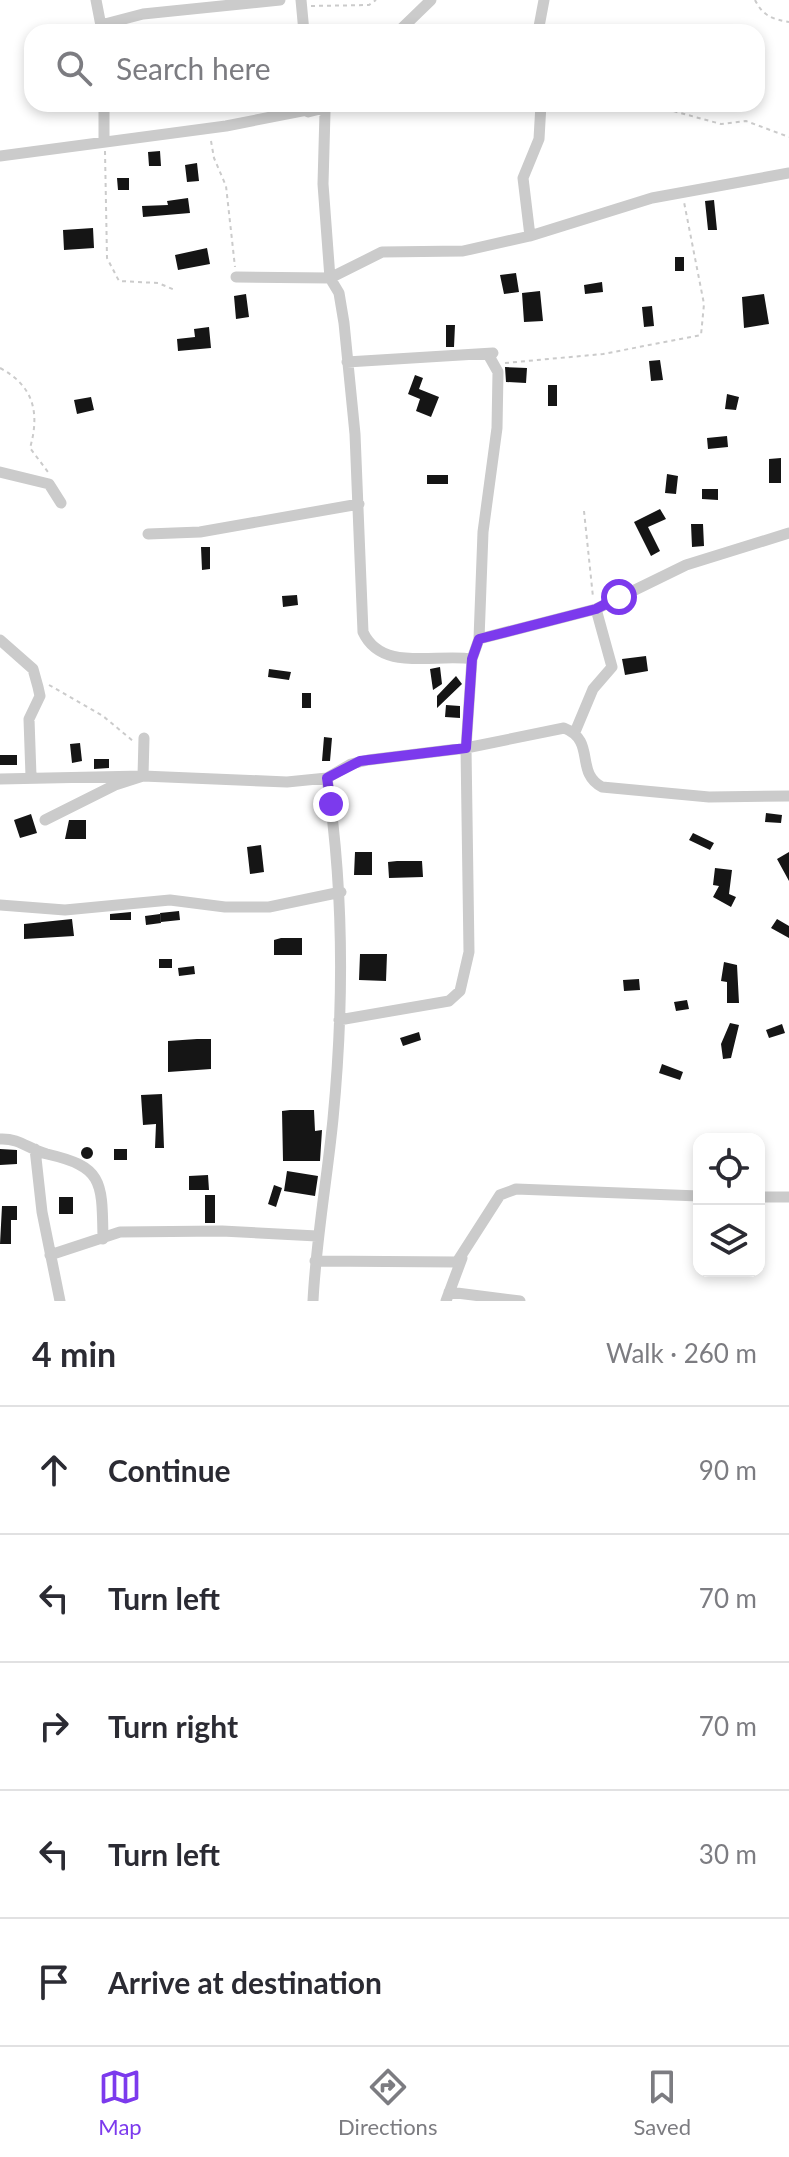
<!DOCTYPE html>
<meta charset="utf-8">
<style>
body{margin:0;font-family:Lato,sans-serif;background:#f7f7f7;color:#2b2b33}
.controls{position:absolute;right:24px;bottom:24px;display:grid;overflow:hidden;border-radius:16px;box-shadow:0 4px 12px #0003}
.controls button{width:72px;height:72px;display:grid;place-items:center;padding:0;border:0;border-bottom:2px solid #e1e1e2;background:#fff;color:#2b2b33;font:40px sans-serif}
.stop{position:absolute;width:24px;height:24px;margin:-18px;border:6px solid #7c3aed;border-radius:50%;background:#fff}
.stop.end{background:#7c3aed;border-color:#fff;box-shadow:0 2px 8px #0008}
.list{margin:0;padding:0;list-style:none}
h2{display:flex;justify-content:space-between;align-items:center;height:104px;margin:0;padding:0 32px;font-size:34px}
h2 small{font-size:26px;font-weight:400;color:#7c7c81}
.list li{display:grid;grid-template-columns:52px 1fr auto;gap:24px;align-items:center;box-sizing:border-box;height:128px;padding:0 32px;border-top:2px solid #e1e1e2}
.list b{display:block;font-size:30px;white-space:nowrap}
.list em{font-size:26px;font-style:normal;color:#7c7c81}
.icon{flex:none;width:44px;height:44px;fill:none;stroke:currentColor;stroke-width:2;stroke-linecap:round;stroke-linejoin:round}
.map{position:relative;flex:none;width:789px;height:1301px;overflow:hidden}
.search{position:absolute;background:#fff;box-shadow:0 4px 12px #0003;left:24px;right:24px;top:24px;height:88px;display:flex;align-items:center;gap:20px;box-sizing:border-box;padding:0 28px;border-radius:24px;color:#7c7c81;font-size:30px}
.sheet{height:744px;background:#fff}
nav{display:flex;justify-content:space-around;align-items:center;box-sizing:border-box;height:112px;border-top:2px solid #e1e1e2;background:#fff;font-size:22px;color:#7c7c81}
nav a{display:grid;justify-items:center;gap:4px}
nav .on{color:#7c3aed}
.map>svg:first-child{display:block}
.building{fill:#151515}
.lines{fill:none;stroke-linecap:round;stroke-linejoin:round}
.path{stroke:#cbcbcb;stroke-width:2;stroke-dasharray:4 4;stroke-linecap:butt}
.street{stroke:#cbcbcb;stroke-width:11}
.route{stroke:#7c3aed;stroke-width:10}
</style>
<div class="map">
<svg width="789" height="1301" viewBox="0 0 789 1301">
<rect width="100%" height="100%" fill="#fff"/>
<!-- building -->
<path class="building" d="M160,151L161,166H149L148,152Z
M197,163L199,181L187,182L185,165Z
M117,178H129V190H118Z
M188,198L190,213L143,217L142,206L168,205L167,201Z
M714,200L717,230H708L705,201Z
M93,228L94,248L64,250L63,230Z
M207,248L210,264L178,270L175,255Z
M675,257H684V271H675Z
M516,273L519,292L504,294L500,275Z
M602,282L603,292L585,294L584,285Z
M540,291L543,321L524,322L522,293Z
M246,294L249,317L236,319L234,296Z
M764,294L769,324L744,328L742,297Z
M652,306L654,326L644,327L642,307Z
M446,325H455L454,347H446Z
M209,327L211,348L178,351L177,339L195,337L194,329Z
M660,360L663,380L651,381L649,361Z
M505,367L527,368L526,383L506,382Z
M415,375L423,378L419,389L439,397L431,417L416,411L420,399L408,394Z
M548,385H557V406H548Z
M727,394L739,397L736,410L725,409Z
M91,397L94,410L77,414L74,400Z
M727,436L728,447L708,449L707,438Z
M781,458V483H769V459Z
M667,474L678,476L676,494L665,493Z
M427,475H448V484H427Z
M702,489H718V500L702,499Z
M660,509L666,519L648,527L660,551L651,556L634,522Z
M691,524H703L704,546L692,547Z
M201,547H210V569L202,570Z
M297,595L298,605L283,607L282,596Z
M646,656L648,671L625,675L622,659Z
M440,667L442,684L433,690L430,669Z
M269,669L291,672L289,680L268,677Z
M456,676L462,684L437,708V696Z
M302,693H311V708H302Z
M446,705L460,706V718L445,717Z
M324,737L332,738L330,761H322Z
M80,743L82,761L72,763L70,744Z
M0,755H17V765H0Z
M94,759H109V768L94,769Z
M766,813L782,815L781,823L765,822Z
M31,814L37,833L20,838L14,820Z
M69,820H86V839H65Z
M693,833L714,843L710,850L689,840Z
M261,845L264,872L250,874L247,847Z
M355,852H372V875H354Z
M789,852V881L777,859Z
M397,861H422L423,877L389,878L388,862Z
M715,868L732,870L729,894L736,897L731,907L713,897L719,886L713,885Z
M179,911L180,920L161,922L160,913Z
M131,912V920H110V914Z
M160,914L161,923L146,925L145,916Z
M72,919L74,936L24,939V924Z
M777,919L789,926V938L771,928Z
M281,938H302V955H274V940Z
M360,954H387L386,981L359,980Z
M159,959H172V968H159Z
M724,962L737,965L739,1003H727V982L721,981Z
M194,966L195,974L179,976L178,968Z
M639,979L640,990L624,991L623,980Z
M687,1000L689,1009L676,1011L674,1002Z
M730,1023L739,1025L731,1058L723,1059L721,1044Z
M782,1024L785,1033L769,1038L766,1030Z
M419,1032L421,1040L403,1046L400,1038Z
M197,1039H211V1069L168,1072V1041Z
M662,1064L683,1072L680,1080L659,1073Z
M162,1094L164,1148H155L156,1124L143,1125L141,1095Z
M290,1110H314L315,1131L322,1130L320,1161H283L282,1111Z
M81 1153a6 6 0 1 1 12 0a6 6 0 1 1-12 0Z
M0,1149L17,1150V1164L0,1165Z
M114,1149H127V1160H114Z
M287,1171L318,1176L315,1196L284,1191Z
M208,1175L209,1190H189V1176Z
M274,1185L282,1188L276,1207L268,1204Z
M205,1195H215V1223H205Z
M59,1197H73V1214H59Z
M2,1206H17V1220H11V1244H0Z"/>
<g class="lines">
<!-- path -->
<path class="path" d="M755,0C763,16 772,19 789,22
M311,6L369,5L376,0
M618,104L673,111L721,124L746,121L789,137
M211,141L214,158L226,186L235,267
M105,151L107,258L119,281L158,283L175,290
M505,363L603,354L701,335L704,304L684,202
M0,368C34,386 40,413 30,448L48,472
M584,511L593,597
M49,685L103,716L133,741"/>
<!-- street -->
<path class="street" d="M96,0L102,31
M301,0L304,32
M101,25L143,14L280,0
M398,32L431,0
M538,32L544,0
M104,104V141
M307,104L308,112L320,109L325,112L323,184L330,278L339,293L344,323L355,434L363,632C382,673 436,653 472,659L479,639L596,609L686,565L789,533
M0,156L226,126L312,109
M530,236L523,178L539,139L541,104
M236,277L330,278L382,252L463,251L530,236L652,198L789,173
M347,362L493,353L489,356L498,372L497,428L483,532L479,639
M0,472L49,484L61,503
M148,534L200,532L359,504
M0,640L33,669L38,687L40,696L29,719L31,776
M575,732L593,689L612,667L596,609
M0,779L143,776L287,782L327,778L351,764L368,760L466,748L564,728C597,741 574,772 602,787L709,797L789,796
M45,820L115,785L143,776L144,738
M0,905L65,910L170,900L225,907H269L341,892
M339,1020L449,1001L460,991L469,952L466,748L472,659
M0,1139C20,1138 28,1149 47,1154C104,1167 102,1182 103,1239
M35,1149L42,1212L60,1301
M759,1197H789
M50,1255L120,1232L222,1231L317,1236
M315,1261L457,1262L500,1195L516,1189L699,1196
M449,1292L520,1301
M313,1301C316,1240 327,1180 333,1119C344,1005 344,891 327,778
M446,1301L462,1258"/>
</g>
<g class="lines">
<!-- route -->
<path class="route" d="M331,804L327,778L360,761L466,748L472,659L479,639L596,609L619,597"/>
</g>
</svg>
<div class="controls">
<button><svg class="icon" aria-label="locate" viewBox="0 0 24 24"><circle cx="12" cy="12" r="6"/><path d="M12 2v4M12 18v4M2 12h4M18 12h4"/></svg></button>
<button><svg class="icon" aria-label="layers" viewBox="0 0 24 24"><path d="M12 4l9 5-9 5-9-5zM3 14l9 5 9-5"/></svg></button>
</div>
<div class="stop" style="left:619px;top:597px"></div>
<div class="stop end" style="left:331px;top:804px"></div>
<div class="search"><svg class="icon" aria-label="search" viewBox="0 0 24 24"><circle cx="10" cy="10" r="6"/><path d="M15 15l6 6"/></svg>Search here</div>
</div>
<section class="sheet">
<h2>4 min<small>Walk · 260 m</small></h2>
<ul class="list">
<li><svg class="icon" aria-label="ahead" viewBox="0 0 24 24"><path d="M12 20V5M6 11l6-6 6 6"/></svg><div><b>Continue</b></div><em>90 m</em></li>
<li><svg class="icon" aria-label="left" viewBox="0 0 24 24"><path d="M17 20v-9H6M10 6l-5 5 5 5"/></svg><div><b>Turn left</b></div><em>70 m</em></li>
<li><svg class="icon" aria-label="right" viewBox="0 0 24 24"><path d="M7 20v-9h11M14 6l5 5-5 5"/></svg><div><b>Turn right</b></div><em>70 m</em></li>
<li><svg class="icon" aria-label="left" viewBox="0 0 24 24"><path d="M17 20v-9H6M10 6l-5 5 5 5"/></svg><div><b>Turn left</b></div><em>30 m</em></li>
<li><svg class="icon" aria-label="arrive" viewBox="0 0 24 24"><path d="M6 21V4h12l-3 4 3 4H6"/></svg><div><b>Arrive at destination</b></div></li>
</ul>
</section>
<nav>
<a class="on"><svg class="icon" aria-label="map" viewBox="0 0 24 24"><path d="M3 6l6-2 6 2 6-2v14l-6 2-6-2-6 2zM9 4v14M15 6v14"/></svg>Map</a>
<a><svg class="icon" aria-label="directions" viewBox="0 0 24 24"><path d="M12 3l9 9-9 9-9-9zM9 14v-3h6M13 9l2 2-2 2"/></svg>Directions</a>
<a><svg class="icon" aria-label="saved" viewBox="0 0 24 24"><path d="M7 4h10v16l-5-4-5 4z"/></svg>Saved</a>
</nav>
